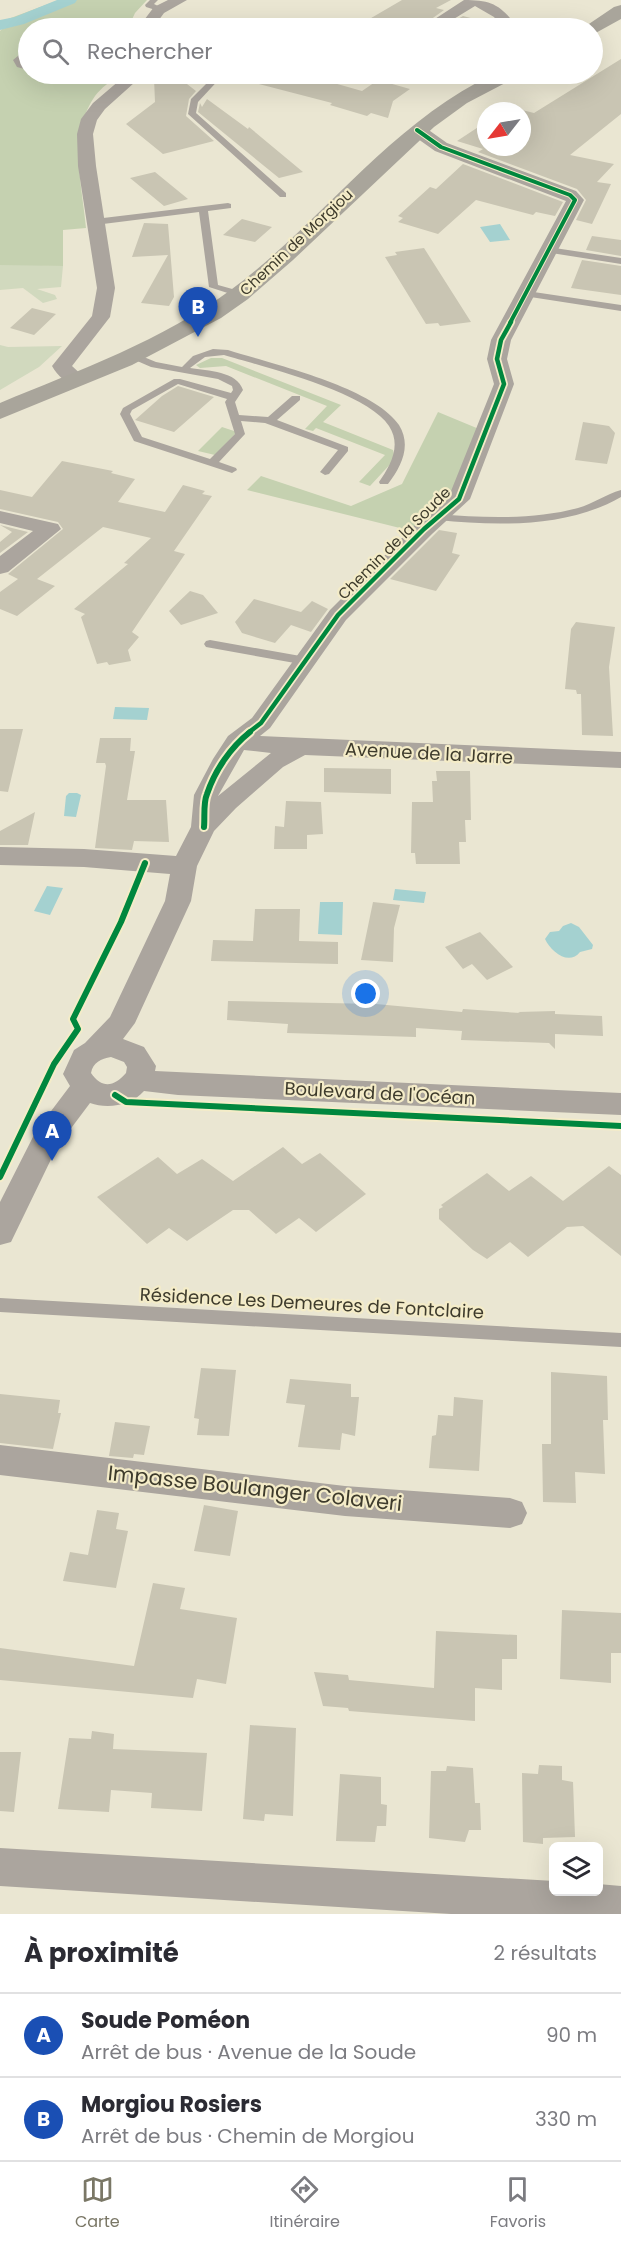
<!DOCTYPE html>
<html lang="fr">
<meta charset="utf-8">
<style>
body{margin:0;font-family:Poppins,sans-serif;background:#f2f2f3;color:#2b2b33}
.controls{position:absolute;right:18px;bottom:18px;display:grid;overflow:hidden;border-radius:9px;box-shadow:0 6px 24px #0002}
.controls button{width:54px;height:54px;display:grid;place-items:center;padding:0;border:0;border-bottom:2px solid #e1e1e2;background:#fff;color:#2b2b33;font:30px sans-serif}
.compass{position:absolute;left:477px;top:102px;width:54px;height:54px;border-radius:50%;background:#fff;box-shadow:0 6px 24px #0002;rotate:239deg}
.you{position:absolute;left:366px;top:994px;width:21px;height:21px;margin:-15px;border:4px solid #fff;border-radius:50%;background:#1a73e8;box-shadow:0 0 0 9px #1a73e833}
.badge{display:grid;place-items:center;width:39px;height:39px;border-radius:50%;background:#7a7766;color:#fff;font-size:20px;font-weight:700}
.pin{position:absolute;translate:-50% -50px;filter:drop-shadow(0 2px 3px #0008)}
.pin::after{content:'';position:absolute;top:32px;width:21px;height:18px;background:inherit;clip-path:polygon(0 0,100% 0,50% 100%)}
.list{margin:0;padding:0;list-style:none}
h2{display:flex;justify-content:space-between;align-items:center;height:78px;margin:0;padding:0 24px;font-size:26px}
h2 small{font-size:20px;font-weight:400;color:#7c7c81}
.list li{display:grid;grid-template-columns:39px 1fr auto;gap:18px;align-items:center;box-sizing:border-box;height:84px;padding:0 24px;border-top:2px solid #e1e1e2}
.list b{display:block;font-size:22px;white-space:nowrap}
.list p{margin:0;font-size:20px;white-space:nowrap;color:#7c7c81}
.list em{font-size:20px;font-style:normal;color:#7c7c81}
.icon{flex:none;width:33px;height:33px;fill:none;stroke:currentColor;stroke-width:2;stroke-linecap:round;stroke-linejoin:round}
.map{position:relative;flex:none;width:621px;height:1914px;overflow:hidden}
.search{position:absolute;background:#fff;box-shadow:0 6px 24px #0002;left:18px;right:18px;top:18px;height:66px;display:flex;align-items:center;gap:15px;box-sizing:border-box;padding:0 21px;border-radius:33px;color:#7c7c81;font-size:22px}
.sheet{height:246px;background:#fff}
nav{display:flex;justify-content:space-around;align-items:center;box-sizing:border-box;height:84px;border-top:2px solid #e1e1e2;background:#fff;font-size:16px;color:#7c7c81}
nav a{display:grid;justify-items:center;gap:3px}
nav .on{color:#7a7766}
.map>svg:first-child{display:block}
.green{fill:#d1d9be}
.forest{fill:#c5d1b0}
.water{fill:#a4d1d0}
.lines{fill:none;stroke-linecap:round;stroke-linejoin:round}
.canal{fill:#a4d1d0;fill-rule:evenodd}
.building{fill:#c9c5b3}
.lane{fill:#aba59e;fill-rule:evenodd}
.street{fill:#aba59e;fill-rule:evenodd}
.secondary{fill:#a9a59b;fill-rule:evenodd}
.cycleway-far2-casing{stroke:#f4ecc8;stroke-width:6}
.cycleway-far1-casing{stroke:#f4ecc8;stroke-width:8}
.cycleway-casing{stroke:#f4ecc8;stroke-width:10}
.cycleway-far2{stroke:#00873e;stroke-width:4}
.cycleway-far1{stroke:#00873e;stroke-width:4.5}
.cycleway{stroke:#00873e;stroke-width:6}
.labels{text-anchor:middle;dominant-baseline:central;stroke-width:4.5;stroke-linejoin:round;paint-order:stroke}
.far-street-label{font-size:15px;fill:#3e3b2c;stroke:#f4ecc8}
.street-label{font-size:18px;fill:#3e3b2c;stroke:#f4ecc8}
.near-street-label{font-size:21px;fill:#3e3b2c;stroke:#f4ecc8}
</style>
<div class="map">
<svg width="621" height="1914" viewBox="0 0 621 1914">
<rect width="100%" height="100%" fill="#eae6d2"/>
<!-- green -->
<path class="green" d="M19,264L63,266L61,287L37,289L55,295L57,299L43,303L23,288L0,290V265Z
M0,345L8,347L62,346L39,367L0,390Z"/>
<!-- forest -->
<path class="forest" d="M59,0H147L135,13L128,28H28V74H119C111,81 101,88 95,96C68,134 82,185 86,228L63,230V266L0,265V31L2,29L0,28V22Z
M211,358H222L341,405L323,422L393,450L395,459L370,486L359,482L385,455L316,428L313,431L305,429L327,406L226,366L200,368L196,365Z
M438,412L479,429L452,497L412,531L247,490L261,476L351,506L402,484Z
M222,427L237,432L215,455L198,451Z"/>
<!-- water -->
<path class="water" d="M500,224L510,240L490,242L480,227Z
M115,707L149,708L147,720L113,719Z
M69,793H77L81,795L76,817L64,816L66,796Z
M47,886L63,888L50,915L34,911Z
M395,889L426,892L424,903L393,900Z
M320,902H343L342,935L318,934Z
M571,923L579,927L593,945L592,949L580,952C569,966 551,952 545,939L550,932L559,931L563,926Z"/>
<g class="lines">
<!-- canal -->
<path class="canal" d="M57,0H77L75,3L24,24L0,30V20L15,17Z"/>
</g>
<!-- building -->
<path class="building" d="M402,0H451L436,8L444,10L419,28H354Z
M463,16L486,22L485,28H442Z
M621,59V114L570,155L614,164L597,182L611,184L592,224L576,220L586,200L577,189L478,152L483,149L457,141L486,122V147H522V111H504L510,107L534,113Z
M248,74H302L362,91L378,80L410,89L393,101L388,118L371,113L367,116L330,105L332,103L247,81Z
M178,77L196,91L189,99L186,116L214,141L163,154L126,124L155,102L154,78Z
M207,99L248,129L249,127L303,172L279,178L198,112L200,103L202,107Z
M463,164L563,202L555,216L536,212L533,215L476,200L438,234L398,222L403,218L398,216L430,187L436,189Z
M155,172L188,199L164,206L130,178Z
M242,219L272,227L255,242L223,235Z
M144,223L168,224L174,297L169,306L141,303L168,255L132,257Z
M592,236L621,240V256L586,250Z
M424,248L471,322L440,326L438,323L426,324L385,257L397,255L395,252Z
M582,260L621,266V295L571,288Z
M32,308L56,314L34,335L10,328Z
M178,386L214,397L174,432L135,420L162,396Z
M583,422L609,426L615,433L607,464L575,460Z
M62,461L113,471L111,473L135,479L118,502L165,512L183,485L205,491L202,494L212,496L174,551L185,554L132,632L139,637L128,650L131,661L109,665L107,662L97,664L81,617L85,614L74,609L128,564L124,563L151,538L103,527L37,579L55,586L17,616L0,609V592L18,579L8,574L63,529L58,522L0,509V490L32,497Z
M0,525L28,532L0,553V542L12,532Z
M439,530L457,533L452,553L460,555L436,591L390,579Z
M190,591L203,595L218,613L181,625L169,611Z
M254,599L301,612L312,601L328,609L311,632L291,625L275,643L242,633L235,622Z
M576,622L615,627L609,667L613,736L582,735L581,694H577L576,690L565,689L571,629Z
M0,729H23L8,792L0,791Z
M100,738H131L130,751H135L127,800H166L169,842L134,841L132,850L95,848L106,766L105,763H96Z
M324,768L391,769V794L324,792Z
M436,771H470L471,820H465L466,842H459L460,864H416L415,853H411L412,802H433L432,781H437Z
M286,801L321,802L323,834L307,835V849H274L275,826L284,827Z
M35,812L28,845H0V831Z
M373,902L400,905L394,928L393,962L361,960Z
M255,909H300L299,941L338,942V964L211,961L213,940L253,941Z
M480,932L513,967L487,980L472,964L463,969L445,947Z
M228,1001L376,1004L462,1012L463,1009L520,1013L518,1012L555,1011V1014L602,1016L603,1036L555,1034V1049L549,1043L461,1040L462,1031L416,1028V1037L287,1033L288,1024L227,1020Z
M283,1147L302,1164L320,1153L366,1194L316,1232L299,1218L276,1234L249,1210H233L187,1241L169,1228L147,1244L97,1197L158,1157L177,1174L202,1159L233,1181Z
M609,1166L621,1175V1256L583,1226L567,1227L528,1257L510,1242L487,1259L473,1250L439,1219V1209L443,1207L441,1205L487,1173L509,1191L531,1176L563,1201Z
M201,1368L236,1370L229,1436L197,1435L199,1419L194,1418Z
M551,1372L607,1376L608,1420H603L605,1474L575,1472L576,1503L543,1502L542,1444H551Z
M290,1379L351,1384V1397H359L355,1436L342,1433L340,1450L298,1447L305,1405L286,1403Z
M0,1394L60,1400L58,1413H61L53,1449L0,1443Z
M454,1397L483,1400L479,1471L429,1468L432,1436L436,1435L438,1415L453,1416Z
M115,1422L150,1426L144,1455L134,1454L133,1458L109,1456Z
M204,1505L238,1511L230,1556L194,1551Z
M97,1510L119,1513L116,1529L128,1531L116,1588L63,1581L70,1552L88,1555Z
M153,1583L185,1588L180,1609L237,1618L226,1684L197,1679L193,1698L0,1680V1648L134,1666Z
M562,1610L621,1613V1653H611V1683L560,1679Z
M436,1631L517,1635V1659H502V1690L475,1688V1721L349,1711L348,1708L323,1706L314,1672L348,1675L349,1680L434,1688Z
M250,1725L296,1728L293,1816L265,1814L264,1821L243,1819Z
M92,1731L114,1734L113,1749L207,1753L202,1811L151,1808L152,1793L111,1790L109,1812L58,1809L69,1738L91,1739Z
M0,1752H21L14,1812L0,1811Z
M539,1765L562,1766V1780L573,1782L575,1837L543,1838V1844L523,1842L522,1773L538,1774Z
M447,1766L473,1768L475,1803H480L481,1830H469L465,1842L429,1838L431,1771H446Z
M340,1774L381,1777V1804L387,1805L386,1826H377L375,1842L336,1841Z"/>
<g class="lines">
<!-- lane -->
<path class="lane" d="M150,0H158L154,4L162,8V12L146,7L145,5Z
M22,44L28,45V55L21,61L28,65V70L17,67L13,60L24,51Z
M216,74H224L198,102L196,113L286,193V197H280L188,114L191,99Z
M228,203L231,204V208L208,211L218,285L243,292L245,294L240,297L209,287L199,212L95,225L91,222L95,219Z
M548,247L621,258V264L545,252V248Z
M527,291L621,305V311L524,296L522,294Z
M213,349L228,350C272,364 374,387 399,425C412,446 401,467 388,484H380L379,482C390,466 402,446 389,426C367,392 264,367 224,355L205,357L190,368C208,371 237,371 243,390L235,402L239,415L268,417L292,396H300V400L277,420L348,447V451L329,474L325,475L320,472L338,450L265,423L241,421L245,434L219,462L236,468L237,470L232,473L134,441L120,414L123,408L174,379H180L231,393L233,390L232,386L218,379L151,367L128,357V353H134L156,362L182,367L193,356ZM178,384L227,399L225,402L235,434L210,459L142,437L130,414L132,410Z
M621,490V497C567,528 498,526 438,520L433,517L438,514C484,518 533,520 578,508C593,504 606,494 621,490Z
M210,640L306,657L312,661L306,665L206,647L204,644L206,641Z
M0,1298L621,1333V1347L0,1312Z"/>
<!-- street -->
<path class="street" d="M168,0H187L164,13L153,28H138L154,7Z
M464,0C492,0 501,5 518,28H502L494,17L475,6L439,28H421Z
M127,74H144L105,109L97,120L93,134L96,166L115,288L110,317L72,366L86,379L83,383C69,387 59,378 52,366L92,316L97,288L78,166L77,134L81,119L93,103Z
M417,125L423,126L447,143L576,191L584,200L511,340L507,359L514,384L470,499L432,534L346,620L270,728L260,736L621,752V768L305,755L283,767L236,808L214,831L197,866L191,901L135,1023L123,1039L144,1047L156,1066L155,1071L621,1093V1115L178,1095L144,1091C131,1106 107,1109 90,1103L57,1147L11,1242L0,1245V1202L36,1131L70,1086L63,1074L74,1050L85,1043L110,1017L165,901L170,874L84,867L0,865V847L84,849L176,856L191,827L194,795L213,759L228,736L252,718L330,610L416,524L449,496L494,384L487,359L491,340L566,201L435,151L411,134L409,130ZM244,750L271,753L218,796ZM111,1057L124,1062L127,1067L126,1073C114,1087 102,1089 91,1073C93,1062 101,1059 111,1057Z
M0,511L58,524L61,529L8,572L0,574V556L33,531L0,523Z
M0,1445L345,1486L510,1498L522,1502L527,1513L522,1524L510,1528L345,1516L0,1475Z
M0,1848L554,1881V1892H598V1884L621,1886V1914H451L0,1886Z"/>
<!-- secondary -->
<path class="secondary" d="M621,5V19L592,35V28H583L614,7Z
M494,74H518L515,78L467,103L434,127L293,260L248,299L221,318L132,365L0,419V403C79,370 162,341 232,289C323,221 389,124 494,74Z"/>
<!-- cycleway-far2 casing -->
<g class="cycleway-far2-casing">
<path id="cycleway-far2" d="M417,130L441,147L570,195L575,200L510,323"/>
</g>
<!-- cycleway-far1 casing -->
<g class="cycleway-far1-casing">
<path id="cycleway-far1" d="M248,733L261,723L338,615L424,529L459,499L504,384L497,359L501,340L511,322"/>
</g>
<!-- cycleway casing -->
<g class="cycleway-casing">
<path id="cycleway" d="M204,827C205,817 203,803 207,794C215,770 231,747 250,732
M115,1095L126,1102L621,1126
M0,1177L54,1064L78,1029L73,1019L121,922L145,863"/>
</g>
<!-- cycleway-far2 -->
<use href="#cycleway-far2" class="cycleway-far2"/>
<!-- cycleway-far1 -->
<use href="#cycleway-far1" class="cycleway-far1"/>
<!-- cycleway -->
<use href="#cycleway" class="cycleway"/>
</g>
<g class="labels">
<!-- far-street labels -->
<g class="far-street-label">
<text transform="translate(296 242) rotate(-43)">Chemin de Morgiou</text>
<text transform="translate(394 543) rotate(-45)">Chemin de la Soude</text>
</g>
<!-- street labels -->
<g class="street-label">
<text transform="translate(429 753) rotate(3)">Avenue de la Jarre</text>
<text transform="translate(380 1093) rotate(3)">Boulevard de l'Océan</text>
<text transform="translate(312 1303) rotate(3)">Résidence Les Demeures de Fontclaire</text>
</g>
<!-- near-street labels -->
<g class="near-street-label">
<text transform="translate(255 1488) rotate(6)">Impasse Boulanger Colaveri</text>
</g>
</g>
</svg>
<div class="controls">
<button><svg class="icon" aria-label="layers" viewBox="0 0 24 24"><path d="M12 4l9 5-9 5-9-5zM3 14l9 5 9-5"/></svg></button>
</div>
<svg class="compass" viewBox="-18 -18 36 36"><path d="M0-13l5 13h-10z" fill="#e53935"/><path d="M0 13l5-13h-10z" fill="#7c7c81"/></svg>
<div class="you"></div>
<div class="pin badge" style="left:52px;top:1161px;background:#1a4fb4">A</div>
<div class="pin badge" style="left:198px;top:337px;background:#1a4fb4">B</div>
<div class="search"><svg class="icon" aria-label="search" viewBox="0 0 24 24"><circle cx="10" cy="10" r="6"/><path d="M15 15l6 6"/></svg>Rechercher</div>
</div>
<section class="sheet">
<h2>À proximité<small>2 résultats</small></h2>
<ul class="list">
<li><span class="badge" style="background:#1a4fb4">A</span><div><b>Soude Poméon</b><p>Arrêt de bus · Avenue de la Soude</p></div><em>90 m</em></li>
<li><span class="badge" style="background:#1a4fb4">B</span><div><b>Morgiou Rosiers</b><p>Arrêt de bus · Chemin de Morgiou</p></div><em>330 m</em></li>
</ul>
</section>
<nav>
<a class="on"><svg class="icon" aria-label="map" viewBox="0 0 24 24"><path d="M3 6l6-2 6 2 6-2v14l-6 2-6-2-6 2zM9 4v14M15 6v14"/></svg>Carte</a>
<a><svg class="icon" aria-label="directions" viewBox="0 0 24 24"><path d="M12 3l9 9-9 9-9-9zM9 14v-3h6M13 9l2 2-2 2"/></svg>Itinéraire</a>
<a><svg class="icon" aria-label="saved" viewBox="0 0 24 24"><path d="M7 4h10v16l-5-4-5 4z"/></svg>Favoris</a>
</nav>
